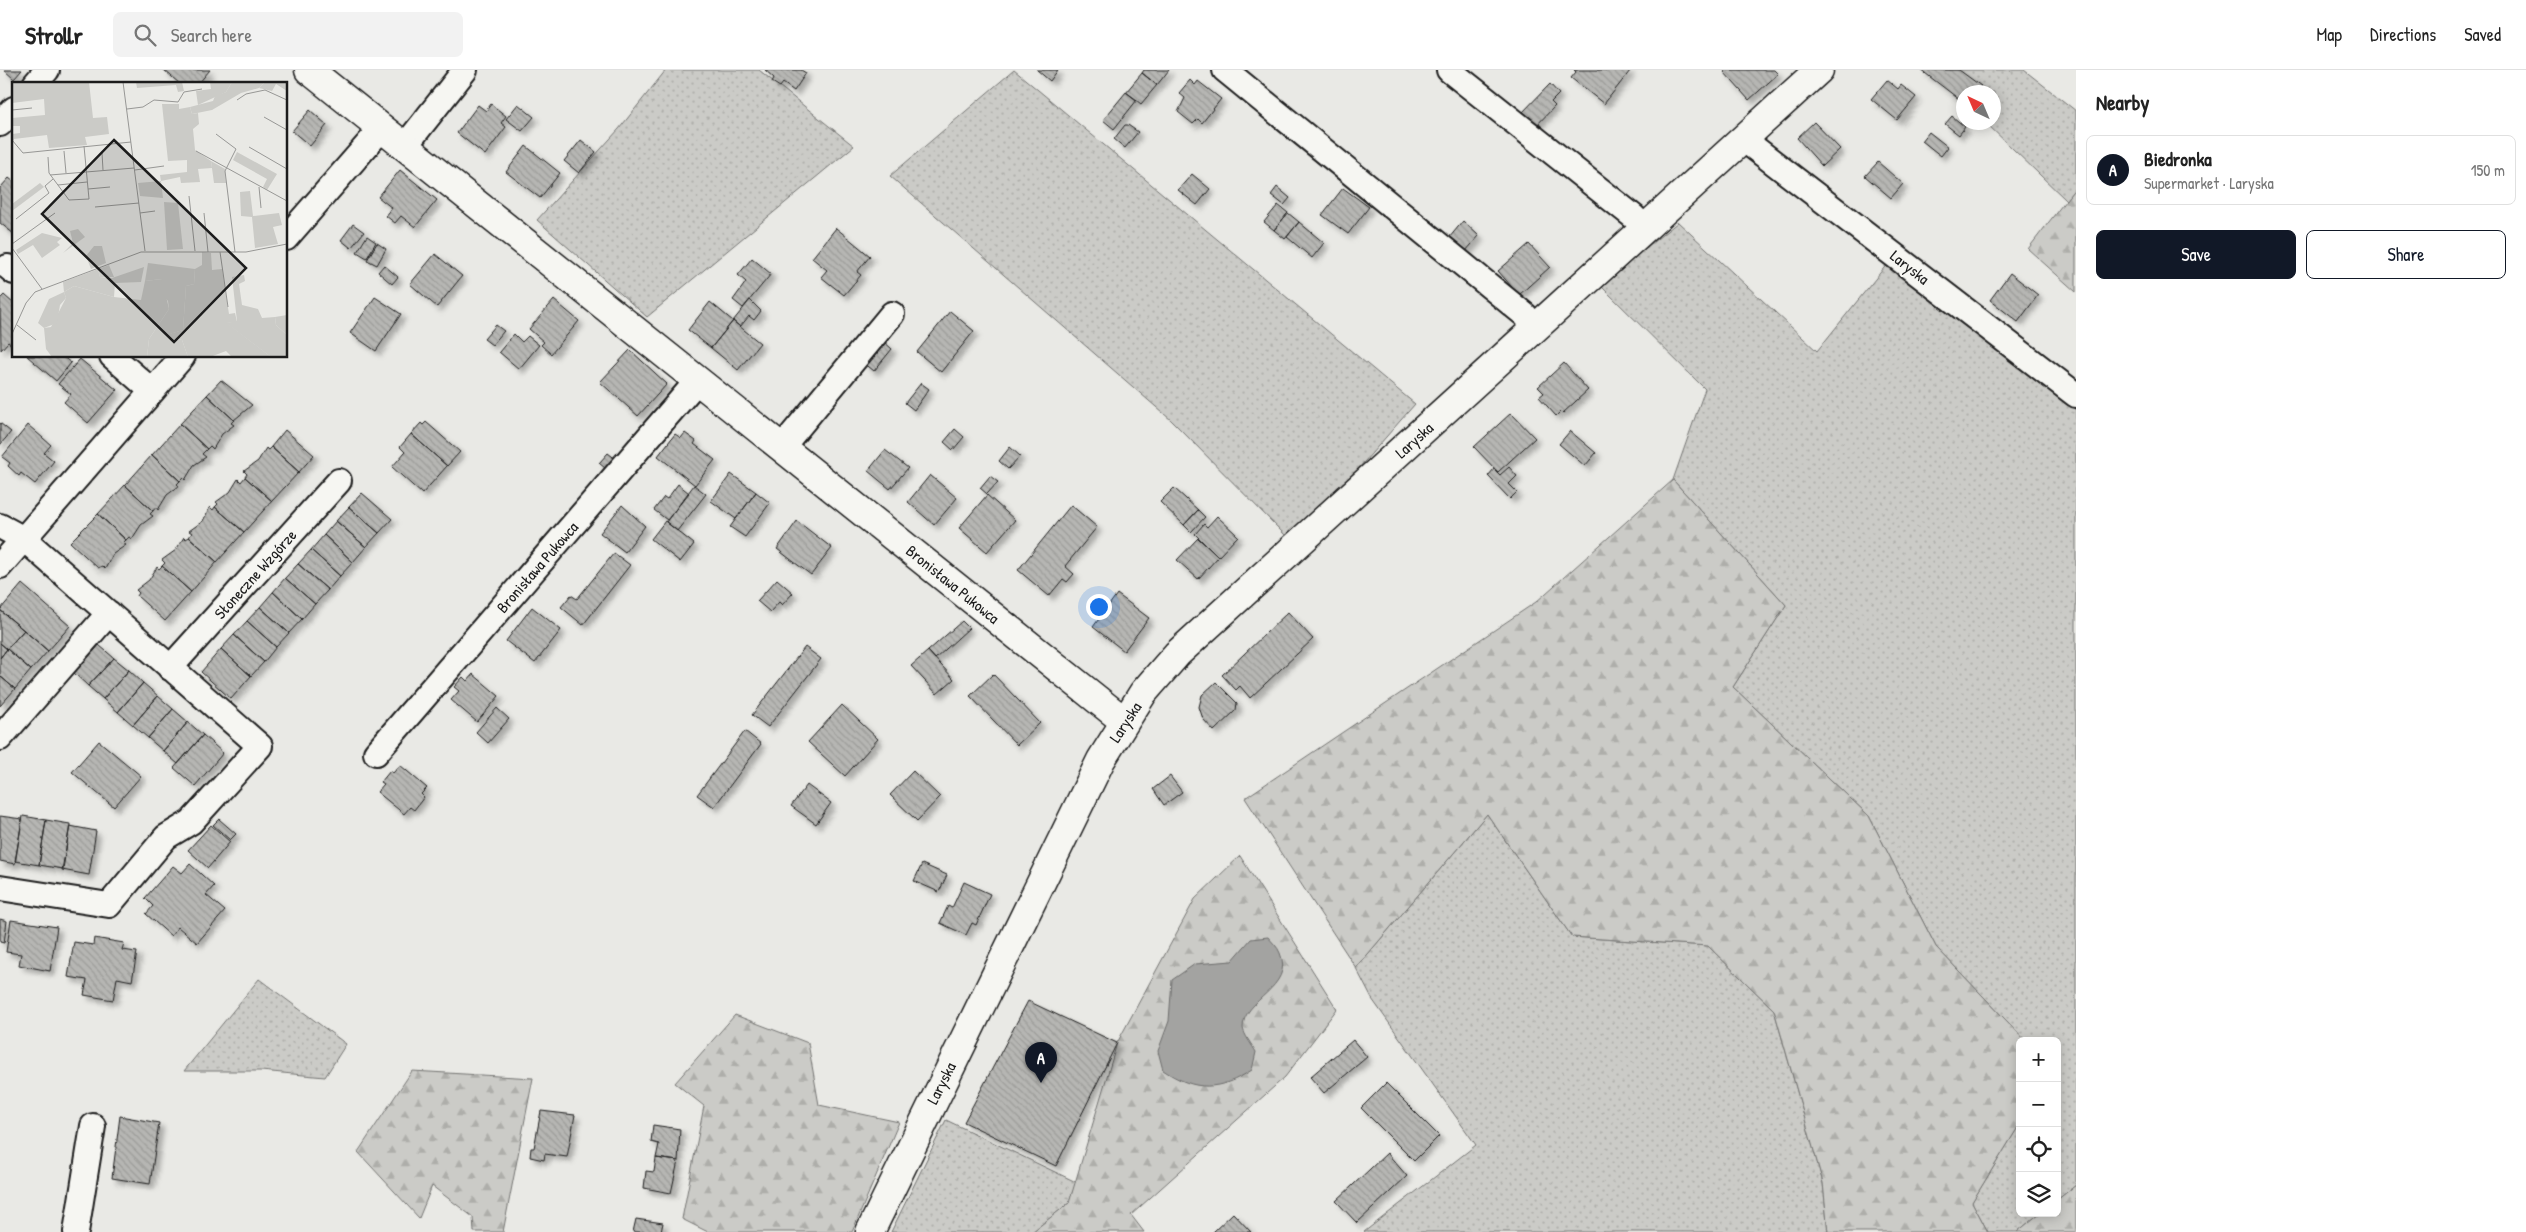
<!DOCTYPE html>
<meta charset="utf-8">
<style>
body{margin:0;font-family:"Patrick Hand",sans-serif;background:#f2f2f2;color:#222}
.controls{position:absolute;right:15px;bottom:15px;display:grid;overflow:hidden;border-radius:8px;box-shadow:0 2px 12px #0003}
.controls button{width:45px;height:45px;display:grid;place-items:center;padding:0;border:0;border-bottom:1px solid #e0e0e0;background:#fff;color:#222;font:25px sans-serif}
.compass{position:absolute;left:1956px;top:15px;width:45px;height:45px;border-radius:50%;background:#fff;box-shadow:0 2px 12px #0003;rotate:316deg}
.you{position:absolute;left:1098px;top:536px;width:18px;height:18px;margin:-12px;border:4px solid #fff;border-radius:50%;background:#1a73e8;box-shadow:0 0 0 8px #1a73e833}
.badge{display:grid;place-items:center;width:32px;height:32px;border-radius:50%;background:#111827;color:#fff;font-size:16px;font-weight:700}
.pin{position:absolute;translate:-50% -41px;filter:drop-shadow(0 1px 2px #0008)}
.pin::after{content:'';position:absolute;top:26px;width:18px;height:15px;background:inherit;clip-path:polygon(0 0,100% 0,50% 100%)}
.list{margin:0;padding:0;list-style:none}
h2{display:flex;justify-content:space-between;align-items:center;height:65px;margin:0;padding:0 20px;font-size:21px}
h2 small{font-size:16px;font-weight:400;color:#767676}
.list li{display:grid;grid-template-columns:32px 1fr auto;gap:15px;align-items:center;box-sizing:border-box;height:70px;margin:0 10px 10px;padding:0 10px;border:1px solid #e0e0e0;border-radius:8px}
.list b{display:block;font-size:19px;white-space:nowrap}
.list p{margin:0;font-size:16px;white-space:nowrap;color:#767676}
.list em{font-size:16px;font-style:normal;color:#767676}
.actions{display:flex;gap:10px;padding:15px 20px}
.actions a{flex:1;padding:11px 0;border:1px solid #111827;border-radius:8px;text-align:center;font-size:18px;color:#111827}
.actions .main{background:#111827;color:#fff}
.icon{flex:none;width:28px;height:28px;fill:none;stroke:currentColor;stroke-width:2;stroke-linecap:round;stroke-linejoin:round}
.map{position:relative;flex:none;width:2076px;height:1162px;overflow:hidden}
header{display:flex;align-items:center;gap:30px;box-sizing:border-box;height:70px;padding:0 25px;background:#fff;border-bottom:1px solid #e0e0e0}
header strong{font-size:24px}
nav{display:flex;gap:28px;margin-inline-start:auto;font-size:18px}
.search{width:350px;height:45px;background:#f2f2f2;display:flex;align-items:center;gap:12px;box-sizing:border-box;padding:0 18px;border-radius:8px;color:#767676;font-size:19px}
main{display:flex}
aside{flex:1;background:#fff}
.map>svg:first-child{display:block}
.grass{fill:url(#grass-dots);stroke:#747472}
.forest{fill:url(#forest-firs);stroke:#747472}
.water{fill:#a3a3a1;stroke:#6d6d6c}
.building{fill:url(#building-back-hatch);stroke:#1c1c1c;filter:url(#shadow)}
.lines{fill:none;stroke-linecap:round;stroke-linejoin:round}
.minor-casing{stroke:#1c1c1c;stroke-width:28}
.tertiary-casing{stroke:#1c1c1c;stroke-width:31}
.minor{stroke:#f6f6f2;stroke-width:24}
.tertiary{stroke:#f6f6f2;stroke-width:28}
.labels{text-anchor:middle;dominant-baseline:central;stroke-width:4;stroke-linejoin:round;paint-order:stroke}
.street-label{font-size:16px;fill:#1c1c1c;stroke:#f6f6f2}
.inset-road{fill:none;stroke:#979795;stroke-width:1}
.view{fill:#1c1c1c;fill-opacity:0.15;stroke:#1c1c1c;stroke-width:2.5}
.inset-edge{fill:none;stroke:#1c1c1c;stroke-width:2.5}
</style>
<header>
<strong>Strollr</strong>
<div class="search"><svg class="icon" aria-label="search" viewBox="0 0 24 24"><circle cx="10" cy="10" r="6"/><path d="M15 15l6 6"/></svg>Search here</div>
<nav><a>Map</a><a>Directions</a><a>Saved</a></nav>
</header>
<main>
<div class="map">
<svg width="2076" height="1162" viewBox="0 0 2076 1162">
<defs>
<pattern id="grass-dots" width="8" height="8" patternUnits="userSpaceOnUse" patternTransform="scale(1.25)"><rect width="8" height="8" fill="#cbcbc7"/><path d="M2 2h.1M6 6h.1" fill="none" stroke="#aeaeaa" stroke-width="1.8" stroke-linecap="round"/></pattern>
<pattern id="forest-firs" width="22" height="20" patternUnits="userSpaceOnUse" patternTransform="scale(1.25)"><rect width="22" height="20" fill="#cbcbc7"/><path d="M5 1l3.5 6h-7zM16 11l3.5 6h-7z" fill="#aeaeaa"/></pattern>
<pattern id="building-back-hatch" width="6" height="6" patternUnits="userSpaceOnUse" patternTransform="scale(1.25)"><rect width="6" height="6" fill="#b6b6b3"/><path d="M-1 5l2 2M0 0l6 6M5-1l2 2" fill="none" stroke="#9c9c99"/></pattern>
<filter id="shadow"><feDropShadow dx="4.5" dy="4.5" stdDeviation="2.5" flood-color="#0004"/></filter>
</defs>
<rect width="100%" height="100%" fill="#e9e9e5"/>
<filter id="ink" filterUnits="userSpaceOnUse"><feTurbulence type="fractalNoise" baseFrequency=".02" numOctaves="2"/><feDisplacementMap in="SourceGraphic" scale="10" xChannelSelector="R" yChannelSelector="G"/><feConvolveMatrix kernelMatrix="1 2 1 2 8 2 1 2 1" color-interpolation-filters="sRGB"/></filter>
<g filter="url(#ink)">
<!-- grass -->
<path class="grass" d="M666,0H759L854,76L647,247L537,150L619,59Z
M1014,0L1415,334L1293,473L1171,350L890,106Z
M1932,0H2024L2076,41V117L2066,130L1986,53L1994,52V22H1964Z
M1678,152L1817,281L1888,193L2076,332V1115L2057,1130V971H2026L1936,877L1869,746L1733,617L1786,535L1673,410L1705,319L1600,215Z
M1487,744L1572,867L1708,876L1774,940L1823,1113L1828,1162H1364L1476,1075L1372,929L1356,898Z
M259,909L346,974L325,1007L261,1001H184Z
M946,1050L1076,1112L1069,1133L1032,1162H891Z
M2020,1054V1143H2040L2017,1162H1988L1972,1132Z"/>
<!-- forest -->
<path class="forest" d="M2076,117V222L2028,179Z
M1673,410L1786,535L1733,617L1869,746L1936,877L2026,971H2020V1054L1972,1132L1988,1162H1828L1823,1113L1774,940L1708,876L1572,867L1487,744L1356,898L1245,728L1536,532Z
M1240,786L1337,939L1285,1007L1131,1145L1144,1162H1032L1069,1133L1117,973L1195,829Z
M735,945L808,973L819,1035L899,1052L852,1162H708L682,1149L704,1036L675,1013Z
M412,1001L533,1008L503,1162H474L473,1147L432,1116L419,1148L358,1082Z
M2076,1115V1162H2017L2040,1143H2057V1130Z"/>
<!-- water -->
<path class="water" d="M1268,867C1272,872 1278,877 1280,883C1295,918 1242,929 1243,958C1244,965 1252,975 1256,982L1252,1000C1219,1021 1196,1022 1163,1000L1158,981L1169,951L1172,910L1195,894L1232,891L1251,869Z"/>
<!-- building -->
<path class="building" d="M4,0H22L14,9Z
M164,0H210L198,14H180Z
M765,0H801L806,3L794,21L783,13L780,17L772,12L774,8Z
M1037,0H1058L1050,11Z
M1144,0H1169L1157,15L1142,3Z
M1574,0H1629L1630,1L1604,34L1571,8L1576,2Z
M1726,0H1774L1778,4L1749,30L1724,2Z
M1921,0H1959L1981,16L1976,22H1964V33Z
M1142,3L1157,15L1141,34L1126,22Z
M1190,10L1195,15L1198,11L1221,29L1202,53L1198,49L1193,54L1178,42L1185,28L1179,23Z
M1887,10L1898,19L1901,15L1916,27L1897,50L1871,29Z
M1550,14L1559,24L1551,32L1555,36L1534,58L1520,45Z
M1126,22L1137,30L1114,59L1103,50Z
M491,34L506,46L501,53L506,57L485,85L457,63L478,35L486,41Z
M518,34L534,47L522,61L506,49Z
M310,40L327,55L310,76L292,61Z
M1952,46L1965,57L1959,65L1945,54Z
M1814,52L1840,79L1822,96L1797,68Z
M1125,55H1128L1138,62L1125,78L1114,69Z
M1929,62L1948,77L1941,86L1922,71Z
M581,70L596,82L579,103L564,91Z
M526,76L560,103L540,128L506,102Z
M1878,92L1903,114L1891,128L1865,106Z
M400,100L437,130L415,157L401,146L395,153L386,146L392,138L378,127Z
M1192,104L1210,119L1197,135L1178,120Z
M9,108L14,112V164L0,153V118Z
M1277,117L1290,128L1284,135L1271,125Z
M1343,118L1369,137L1348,164L1322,145Z
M1278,135L1288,143L1274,160L1264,152Z
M1288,143L1299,152L1285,169L1274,160Z
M1463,151L1479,166L1465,182L1449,168Z
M1299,152L1324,173L1312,188L1287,167Z
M353,154L364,162L351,178L341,170Z
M836,158L870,186L857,202L861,205L844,225L821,207L827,200L812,188Z
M367,166L376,172L367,188L357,182Z
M377,173L386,179L377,195L367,190Z
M1529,174L1550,197L1519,225L1498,201Z
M435,184L462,206L437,237L410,214Z
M752,188L771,204L743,238L733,230L746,212L738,205Z
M384,195L398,207L392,214L378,202Z
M2010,203L2038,225L2018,252L1990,230Z
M4,225L14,234V277L8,272L1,280L0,229Z
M375,227L401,244L376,281L350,263Z
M554,230L579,251L551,284L541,275L544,272L529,259Z
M750,230L761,241L754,250L749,246L740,257L733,251Z
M710,232L733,251L711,278L688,260Z
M950,241L974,261L941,302L917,282Z
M733,251L760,273L738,300L711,278Z
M496,255L504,261L492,275L484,269Z
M514,264L522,272L528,266L539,275L519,299L499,282Z
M882,270L892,279L874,301L863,292Z
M630,280L667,314L638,346L600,312Z
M27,286H62L71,293L56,311Z
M80,289L117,320L88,353L64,332L71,324L58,314Z
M1564,293L1588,320L1563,343L1561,341L1556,346L1539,327L1544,323L1538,317Z
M221,310L252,335L234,350L207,325Z
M921,313L929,319L914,340L905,333Z
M207,325L234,350L231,353L234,355L222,364L213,379L210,376L207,379L180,354Z
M1511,343L1535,368L1498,402L1474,377Z
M426,352L460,382L447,396L411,364L421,353L423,355Z
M0,353L11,362L0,375Z
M180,354L207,379L202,384L206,387L194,395L185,410L183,408L180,411L152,385Z
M28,355L51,375L44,383L54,391L35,414L21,403L19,406L8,396L10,393L2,387Z
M955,359L964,367L953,380L944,372Z
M285,360L314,385L299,402L271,377Z
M1570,361L1596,383L1585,396L1559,374Z
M685,363L696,371L694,374L715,390L695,415L658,386L675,364L681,368Z
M411,364L447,396L422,424L392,397L405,382L400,377Z
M271,377L299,402L272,431L245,407L247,404L244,401L258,391L266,378L268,380Z
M1010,377L1020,386L1008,399L999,391Z
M885,380L908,398L890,419L868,401Z
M608,383L621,393L612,404L599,393Z
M152,385L180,411L177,414L179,416L167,425L158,440L156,437L153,441L125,415Z
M1509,397L1517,406L1509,414L1517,422L1510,429L1488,406L1494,399L1500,405Z
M731,404L756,422L736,449L711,431Z
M930,405L957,428L934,455L908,432Z
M990,406L998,412L987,424L980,418Z
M245,407L272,431L244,462L215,437L218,434L216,432L230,422L238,409L241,412Z
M678,414L689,423L667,450L654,440L664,427L667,429Z
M125,415L153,441L150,444L153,446L141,455L132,469L129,467L126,470L98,444Z
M694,415L706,424L677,461L666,452Z
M1174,418L1198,440L1184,455L1160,432Z
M756,422L770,433L745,467L730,457Z
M362,423L392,449L379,463L349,437Z
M987,425L1015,450L987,482L959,458Z
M622,435L645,456L625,482L600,463Z
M1071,435L1097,457L1065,496L1074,504L1067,512L1063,509L1049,526L1018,500Z
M210,437L213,440L215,437L244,462L217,492L189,467L192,463L189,461L203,451Z
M349,437L379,463L366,477L336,451Z
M1198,440L1205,447L1191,462L1184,455Z
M98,444L126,470L123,473L126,475L113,484L105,499L102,496L98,498L70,472Z
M1217,446L1238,466L1218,487L1195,464L1204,454L1207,457Z
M336,451L366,477L353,492L324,465Z
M665,451L694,474L680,492L651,469Z
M797,451L832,478L811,505L777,479Z
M324,465L353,492L340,506L311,480Z
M184,467L186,469L189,467L217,492L191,522L162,496L165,493L162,490L176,480Z
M1198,468L1218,487L1198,509L1177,490Z
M311,480L340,506L328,520L298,494Z
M614,483L630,495L583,555L561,537L571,525L577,529Z
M298,494L328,520L315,534L285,508Z
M162,496L191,522L165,551L137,526L139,523L136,520L149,510L157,497L159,499Z
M285,508L315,534L302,549L273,522Z
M777,509L793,523L782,535L779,532L770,542L757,531Z
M22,514L70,556L48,581L0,540Z
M273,522L302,549L289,563L260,537Z
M1117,524L1149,548L1124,581L1093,557Z
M260,537L289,563L276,577L247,551Z
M532,537L561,560L535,593L506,571Z
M0,540L24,560L7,579L0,573Z
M1288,542L1313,569L1250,628L1240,616L1236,620L1222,605Z
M247,551L276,577L264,592L234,565Z
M962,551L969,558L935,589L928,581Z
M24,560L48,581L31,600L7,579Z
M234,565L264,592L251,606L221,579Z
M0,573L7,579L0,588Z
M99,575L114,588L88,616L74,603Z
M805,577L821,589L768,657L752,645Z
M7,579L31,600L15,619L0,606V588Z
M221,579L251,606L231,629L201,602Z
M928,581L954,609L937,624L911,596Z
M114,588L129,600L103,629L88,616Z
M129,600L143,613L118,642L103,629Z
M473,604L499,626L477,652L451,630L459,621L454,617L463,607L467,611Z
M993,604L1040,653L1017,675L970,626Z
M0,606L15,619L0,636Z
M1216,612L1237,633L1236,640L1214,661L1203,649L1199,637L1202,625Z
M143,613L158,626L133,655L118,642Z
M158,626L173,639L148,668L133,655Z
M842,635L878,669L845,706L808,672Z
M497,638L509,649L488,673L476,662Z
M173,639L188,652L163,681L148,668Z
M188,652L203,665L178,694L163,681Z
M745,661L761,674L714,737L697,725Z
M203,665L223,683L195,716L174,698Z
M99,671L141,706L114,737L72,702Z
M400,695L427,718L421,724L424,727L414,740L410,737L404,744L377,722L384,714L381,712L390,701L393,703Z
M913,701L940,727L917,751L890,725Z
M1170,706L1182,722L1164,735L1153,719Z
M807,715L831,733L816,754L791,736Z
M0,746L22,749L15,794L0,791Z
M23,746L46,750L39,795L15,791Z
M219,749L236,764L230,770L213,755Z
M46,750L70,754L63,799L39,795Z
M211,755L230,772L208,798L188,780Z
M70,756L96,761L89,805L62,800Z
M190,794L214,816L206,825L225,841L197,873L178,857L171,866L146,844L153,836L145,828L173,796L182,803Z
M922,794L947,805L939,822L914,811Z
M964,812L990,824L976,855L972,853L966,865L940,853L948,836L952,838Z
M0,849L7,851L4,873L0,872Z
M11,850L57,857L50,901L19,895L21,884L6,882Z
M94,868L124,873L122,880L137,882L132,911L117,908L113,930L84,925L87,910L68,907L74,872L93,875Z
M1028,931L1117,973L1056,1096L964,1052Z
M1353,970L1367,987L1324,1023L1310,1007Z
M1386,1013L1439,1066L1414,1091L1361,1038Z
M541,1041L575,1045L567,1087L545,1084L544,1090L530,1087L531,1078H534Z
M120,1046L159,1053L150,1114L112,1108Z
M653,1055L680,1059L678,1091L656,1088L659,1074L651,1072Z
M1387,1083L1407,1106L1357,1153L1336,1131Z
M656,1088L678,1091L671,1123L644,1118L646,1101L654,1102Z
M1233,1143L1251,1162H1213Z
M636,1149L663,1153L661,1162H633Z"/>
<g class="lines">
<!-- minor casing -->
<g class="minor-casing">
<path id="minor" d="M1225,0L1525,245L1536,258
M1449,0L1634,147L1646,159
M35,14L47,0
M0,54L14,39
M1743,69L2076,325
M405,76L465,0
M286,168L382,58
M8,197L14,202
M112,286L152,321
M782,377L892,244
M0,456L24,469L260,676L191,752L166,767L109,835L0,818
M0,496L183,286
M170,598L339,411
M0,668L109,543
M376,683L698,310
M76,1162L93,1056"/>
</g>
<!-- tertiary casing -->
<g class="tertiary-casing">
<path id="tertiary" d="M309,0L1124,651
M870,1162L1101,690L1143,623L1177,584L1819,0"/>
</g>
<!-- minor -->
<use href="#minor" class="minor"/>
<!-- tertiary -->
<use href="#tertiary" class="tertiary"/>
</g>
</g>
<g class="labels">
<!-- street labels -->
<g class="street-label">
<text transform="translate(1910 197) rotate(38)">Laryska</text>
<text transform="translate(1414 370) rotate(-42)">Laryska</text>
<text transform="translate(537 497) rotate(-49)">Bronisława Pukowca</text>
<text transform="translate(255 504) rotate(-48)">Słoneczne Wzgórze</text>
<text transform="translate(953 514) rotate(39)">Bronisława Pukowca</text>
<text transform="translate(1125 652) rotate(-57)">Laryska</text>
<text transform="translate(941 1013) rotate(-63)">Laryska</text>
</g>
</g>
<!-- overview -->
<g transform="translate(12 12)">
<rect width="275" height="275" fill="#e9e9e5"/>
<path d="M0,0H77L81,36L95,35L97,52L73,55L75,63L37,66L35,53L2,57L0,62V52L8,51V44H0V36L33,33L32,17L0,21ZM124,0H170L172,9L166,10L164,3L125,6ZM198,0H220L214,10L186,23L184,9L199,7ZM253,0H275V9L264,2L260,9L247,6ZM150,22H167V27L178,25L180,32L186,31L187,42L181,47L183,68L199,79L200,86L186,87L188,100L169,101L168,95L149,99L151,116L128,114L126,101L149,99L148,93L175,90V78L156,79ZM225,70L265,92L255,108L251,105L255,97L221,78ZM28,101L32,105L0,129V122ZM238,109L241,134L267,131L270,143L261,145L266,162L243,166L240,135L229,134L228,110ZM152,120L166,121L171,167L155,168ZM30,151L50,156L45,160L48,163L30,176L21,163L6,172L4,168ZM190,170L199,171L200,188L210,187L217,232L223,231L225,240L215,241L259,275H220L214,269L198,275H176L170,258L156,256L157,252L171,248L174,204L182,202L183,187L190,183ZM97,183L102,195H88L86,187ZM150,197L157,227L137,257L135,275H40L34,267L32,246L39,245L54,216L52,210L62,204L102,215L129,218L133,199ZM275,233V253L264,243L263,235Z" fill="#cbcbc7"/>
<path d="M220,0H253L247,6L229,11L200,28L180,32L178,25L201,19L203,14L214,10ZM199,79L213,87L214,101H202ZM66,147L73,155L51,171L61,161L58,149ZM82,164H90L94,181L79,187L74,174ZM136,181L183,187L182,202L174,204L171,248L158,252L156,256L170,258L176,275H135L137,257L157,227L156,219L148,210L150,197L133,199ZM132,185L129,200L103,201L102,215L62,204L52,210L54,216L48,223L45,241L32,246L26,241L37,217L52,210L51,200L86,187L88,195L100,196ZM232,193L233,199L227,202L230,223L246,227L250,236L263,235L264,243L275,253V275H259L214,241L225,239L220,195Z" fill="#cbcbc7"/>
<path class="inset-road" d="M111,0L133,169M225,18L234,12L253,8L275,18M115,27L131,25L142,18L166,20L172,10L190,7M0,28L20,26M252,35L275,48M204,52L224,67L213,89L223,170M0,58L11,71L119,60M237,65L275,87M52,69L54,91M184,69L275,119M90,71L91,88M36,75L37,91L57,118L77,117L72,64M123,88L152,84M38,93L122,86M46,103L75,100M247,105L249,126M76,107L98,105M177,114L183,169M83,125L127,121M128,131L143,129M192,131L196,170M4,137L37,111L33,104L41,97M0,162L43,131M0,166L30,207M208,170L216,225M5,243L24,258M0,252L14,221L23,210L129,170H234L275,162"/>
<path class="view" d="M102,58L234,186L162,260L30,132Z"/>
<rect width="275" height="275" class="inset-edge"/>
</g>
</svg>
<div class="controls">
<button>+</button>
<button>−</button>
<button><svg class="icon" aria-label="locate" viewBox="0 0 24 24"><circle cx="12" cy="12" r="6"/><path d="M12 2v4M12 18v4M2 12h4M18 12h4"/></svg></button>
<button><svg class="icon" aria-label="layers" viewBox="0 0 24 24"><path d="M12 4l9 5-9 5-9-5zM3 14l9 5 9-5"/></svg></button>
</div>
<svg class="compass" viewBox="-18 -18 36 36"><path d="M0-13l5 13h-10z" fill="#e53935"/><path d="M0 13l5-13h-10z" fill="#767676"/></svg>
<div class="you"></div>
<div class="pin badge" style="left:1041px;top:1013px">A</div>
</div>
<aside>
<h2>Nearby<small></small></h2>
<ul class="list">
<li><span class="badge">A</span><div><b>Biedronka</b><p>Supermarket · Laryska</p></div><em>150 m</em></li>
</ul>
<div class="actions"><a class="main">Save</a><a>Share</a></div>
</aside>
</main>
